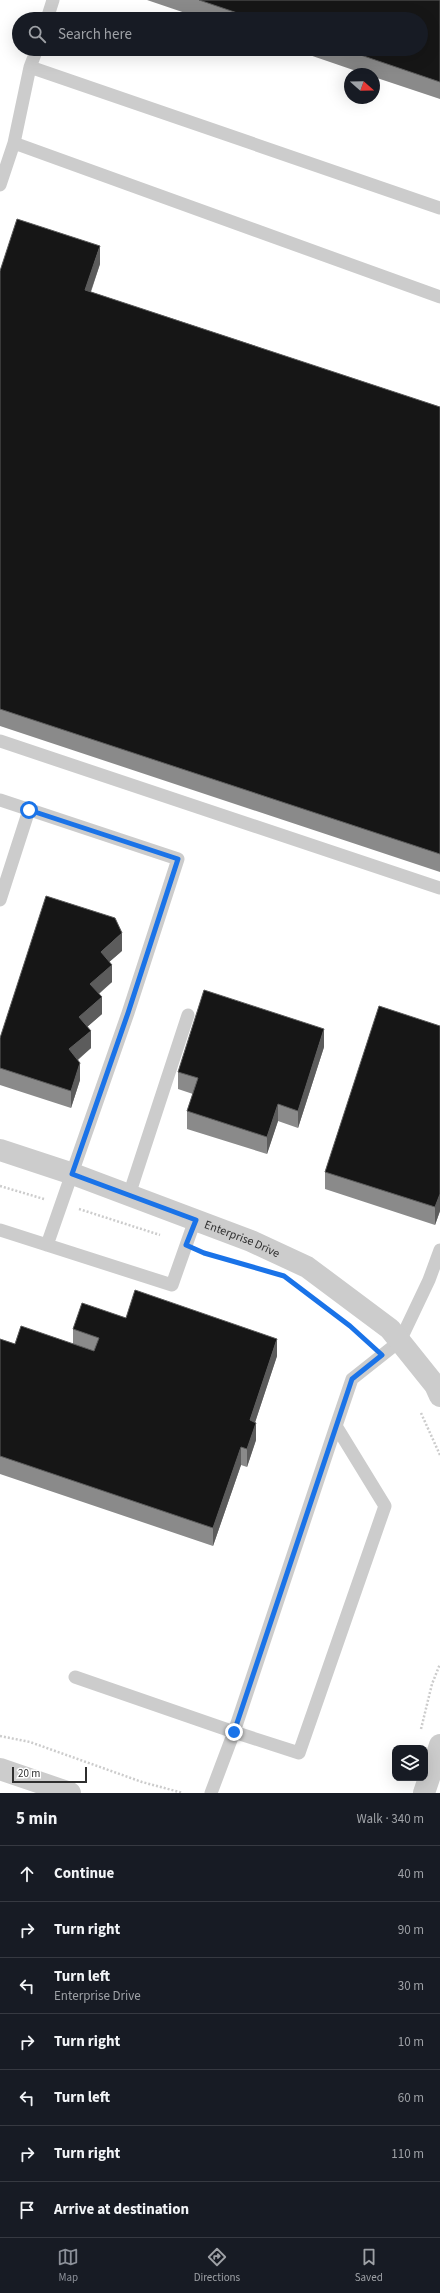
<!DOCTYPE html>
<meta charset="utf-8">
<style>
body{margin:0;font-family:"Source Sans 3",sans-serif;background:#242831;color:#f1f3f6}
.controls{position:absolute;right:12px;bottom:12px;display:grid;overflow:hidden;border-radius:8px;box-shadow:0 4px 16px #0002}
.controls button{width:36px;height:36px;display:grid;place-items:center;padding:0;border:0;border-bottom:1px solid #363941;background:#171b24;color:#f1f3f6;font:20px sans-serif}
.compass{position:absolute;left:344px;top:68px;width:36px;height:36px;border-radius:50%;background:#171b24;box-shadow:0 4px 16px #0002;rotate:110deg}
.scale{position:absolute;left:12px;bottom:10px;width:75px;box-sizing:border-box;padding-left:4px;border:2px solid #2f2f2f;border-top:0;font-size:11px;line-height:14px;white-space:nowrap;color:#2f2f2f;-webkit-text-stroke:3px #fff;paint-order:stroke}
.stop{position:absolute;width:12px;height:12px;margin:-9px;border:3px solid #1a73e8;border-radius:50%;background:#fff}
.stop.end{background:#1a73e8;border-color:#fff;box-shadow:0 1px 4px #0008}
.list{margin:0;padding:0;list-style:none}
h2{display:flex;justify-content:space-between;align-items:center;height:52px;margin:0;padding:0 16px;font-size:17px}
h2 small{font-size:13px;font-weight:400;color:#9ea1a6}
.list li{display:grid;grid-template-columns:26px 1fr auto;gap:12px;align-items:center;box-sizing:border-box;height:56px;padding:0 16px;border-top:1px solid #363941}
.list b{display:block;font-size:15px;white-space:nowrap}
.list p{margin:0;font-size:13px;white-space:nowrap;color:#9ea1a6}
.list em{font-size:13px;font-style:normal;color:#9ea1a6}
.icon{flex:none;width:22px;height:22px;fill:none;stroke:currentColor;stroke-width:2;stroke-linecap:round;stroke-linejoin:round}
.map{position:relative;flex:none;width:440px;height:1793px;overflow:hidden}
.search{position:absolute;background:#171b24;box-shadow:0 4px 16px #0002;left:12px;right:12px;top:12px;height:44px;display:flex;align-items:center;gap:10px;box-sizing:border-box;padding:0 14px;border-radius:22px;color:#9ea1a6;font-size:15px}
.sheet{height:444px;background:#171b24}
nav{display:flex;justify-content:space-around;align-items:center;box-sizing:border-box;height:56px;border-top:1px solid #363941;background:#171b24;font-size:11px;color:#9ea1a6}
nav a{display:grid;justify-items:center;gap:2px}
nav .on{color:#8c9099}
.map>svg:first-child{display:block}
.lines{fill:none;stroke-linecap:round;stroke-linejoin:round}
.path{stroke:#ccc;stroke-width:2.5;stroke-dasharray:2 2;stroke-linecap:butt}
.service{stroke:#ccc;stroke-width:13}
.minor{stroke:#ccc;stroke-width:22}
.wall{fill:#8a8a8a}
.shaded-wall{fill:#5c5c5c}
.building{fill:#161616;stroke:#5c5c5c}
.route{stroke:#1a73e8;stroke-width:5}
.labels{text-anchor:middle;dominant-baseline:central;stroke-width:4;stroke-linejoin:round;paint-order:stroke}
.street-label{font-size:12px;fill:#2f2f2f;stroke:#fff}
</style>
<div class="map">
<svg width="440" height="1793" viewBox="0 0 440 1793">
<rect width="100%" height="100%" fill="#fff"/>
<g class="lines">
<!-- path -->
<path class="path" d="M0,1186L44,1199
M79,1209L160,1235
M203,1253L226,1259
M421,1413L440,1455
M421,1729L432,1684L440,1664
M0,1736L30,1742L142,1782L183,1793"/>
<!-- service -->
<path class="service" d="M47,19L53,0
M37,49L30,67L440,208
M14,143L30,67
M0,185L14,143L440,297
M0,741L440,888
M0,800L178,859L128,1013L47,1245
M0,900L29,810
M129,1195L188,1015
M0,1230L172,1285L195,1220
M336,1426L385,1506L299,1753L234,1732L336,1426L352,1379L400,1341L429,1280L440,1250
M75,1677L234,1732L211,1793"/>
<!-- minor -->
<g class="minor">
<path id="s1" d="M0,1150L73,1174L251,1241L307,1267L390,1329L435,1385L440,1396"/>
<path d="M0,1769L70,1793"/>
<path d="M424,1793L440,1745"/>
</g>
</g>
<!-- wall -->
<path class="wall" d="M147,0H440V99L374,77V74H365L292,49H421V19H203Z
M100,264L91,292L440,407V872L0,726V271Z
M122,951L109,962L112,982L99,994L102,1014L87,1027L91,1048L78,1060L80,1080L71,1108L0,1085V1038Z
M440,1026V1211L435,1225L325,1189V1172Z
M324,1047L298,1128L278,1121L267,1154L187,1129V1111L193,1094L178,1089V1072Z
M126,1318L277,1356L255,1422L256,1440L247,1467L241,1465L213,1546L0,1474V1339L15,1344H73V1329Z"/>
<!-- shaded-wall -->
<path class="shaded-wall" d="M100,246V264L85,308V290Z
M122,933V951L101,969V952Z
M112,965V982L90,1001V984Z
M102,997V1014L79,1034V1017Z
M324,1029V1047L298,1128V1111Z
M91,1031V1048L69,1067V1049Z
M80,1063V1080L71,1108V1091Z
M278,1104V1121L267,1154V1137Z
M440,1194V1211L435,1225V1207Z
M277,1339V1356L250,1438V1420Z
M256,1423V1440L247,1467V1449Z
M241,1447V1465L213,1546V1528Z"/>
<!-- building -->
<path class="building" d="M199,0H440V82L343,49H421V19H255Z
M17,219L100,246L85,290L440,407V854L0,709V271Z
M46,896L115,918L122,933L101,952L112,965L90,984L102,997L79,1017L91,1031L69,1049L80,1063L71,1091L0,1068V1038Z
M204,990L324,1029L298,1111L278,1104L267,1137L187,1111L198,1078L178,1072Z
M379,1006L440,1026V1194L435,1207L325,1172Z
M135,1290L277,1339L250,1420L256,1423L247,1449L241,1447L213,1528L0,1456V1339L15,1344L21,1326L94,1351L99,1338L73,1329L82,1303L126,1318Z"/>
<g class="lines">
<!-- route -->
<path class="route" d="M29,810L178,859L128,1013L72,1174L196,1220L186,1245L204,1253L284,1276L350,1326L382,1355L352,1379L234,1732"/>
</g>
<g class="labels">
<!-- street labels -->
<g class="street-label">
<text stroke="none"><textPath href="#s1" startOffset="258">Enterprise Drive</textPath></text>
</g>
</g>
</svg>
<div class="controls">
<button><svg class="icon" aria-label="layers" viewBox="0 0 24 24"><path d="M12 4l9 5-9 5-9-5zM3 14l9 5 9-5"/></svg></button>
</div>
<svg class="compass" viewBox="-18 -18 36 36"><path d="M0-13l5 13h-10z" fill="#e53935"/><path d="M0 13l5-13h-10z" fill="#9ea1a6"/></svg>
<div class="scale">20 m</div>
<div class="stop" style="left:29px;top:810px"></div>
<div class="stop end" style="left:234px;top:1732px"></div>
<div class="search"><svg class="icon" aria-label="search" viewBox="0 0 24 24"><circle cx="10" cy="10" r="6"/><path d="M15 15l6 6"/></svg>Search here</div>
</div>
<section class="sheet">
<h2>5 min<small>Walk · 340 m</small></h2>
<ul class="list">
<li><svg class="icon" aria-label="ahead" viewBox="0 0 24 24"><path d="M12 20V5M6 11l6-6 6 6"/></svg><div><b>Continue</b></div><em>40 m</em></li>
<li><svg class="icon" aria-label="right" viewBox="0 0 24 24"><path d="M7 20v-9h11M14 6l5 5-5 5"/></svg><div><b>Turn right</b></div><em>90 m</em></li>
<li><svg class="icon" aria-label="left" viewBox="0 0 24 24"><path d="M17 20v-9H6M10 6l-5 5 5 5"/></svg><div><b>Turn left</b><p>Enterprise Drive</p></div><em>30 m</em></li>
<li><svg class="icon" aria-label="right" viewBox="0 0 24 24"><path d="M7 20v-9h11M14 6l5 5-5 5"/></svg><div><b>Turn right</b></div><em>10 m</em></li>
<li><svg class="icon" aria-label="left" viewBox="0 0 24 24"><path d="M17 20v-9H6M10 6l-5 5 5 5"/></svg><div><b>Turn left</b></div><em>60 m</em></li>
<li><svg class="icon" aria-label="right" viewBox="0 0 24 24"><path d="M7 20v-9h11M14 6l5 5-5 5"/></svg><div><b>Turn right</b></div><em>110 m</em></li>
<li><svg class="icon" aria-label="arrive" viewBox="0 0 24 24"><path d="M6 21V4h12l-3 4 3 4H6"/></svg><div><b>Arrive at destination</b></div></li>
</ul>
</section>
<nav>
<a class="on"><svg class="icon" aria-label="map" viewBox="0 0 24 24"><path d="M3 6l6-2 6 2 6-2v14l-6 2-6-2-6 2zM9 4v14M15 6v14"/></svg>Map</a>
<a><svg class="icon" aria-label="directions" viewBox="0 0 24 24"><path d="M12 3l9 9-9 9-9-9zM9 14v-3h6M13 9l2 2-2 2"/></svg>Directions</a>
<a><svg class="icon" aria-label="saved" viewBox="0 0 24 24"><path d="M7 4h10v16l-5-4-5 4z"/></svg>Saved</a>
</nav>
